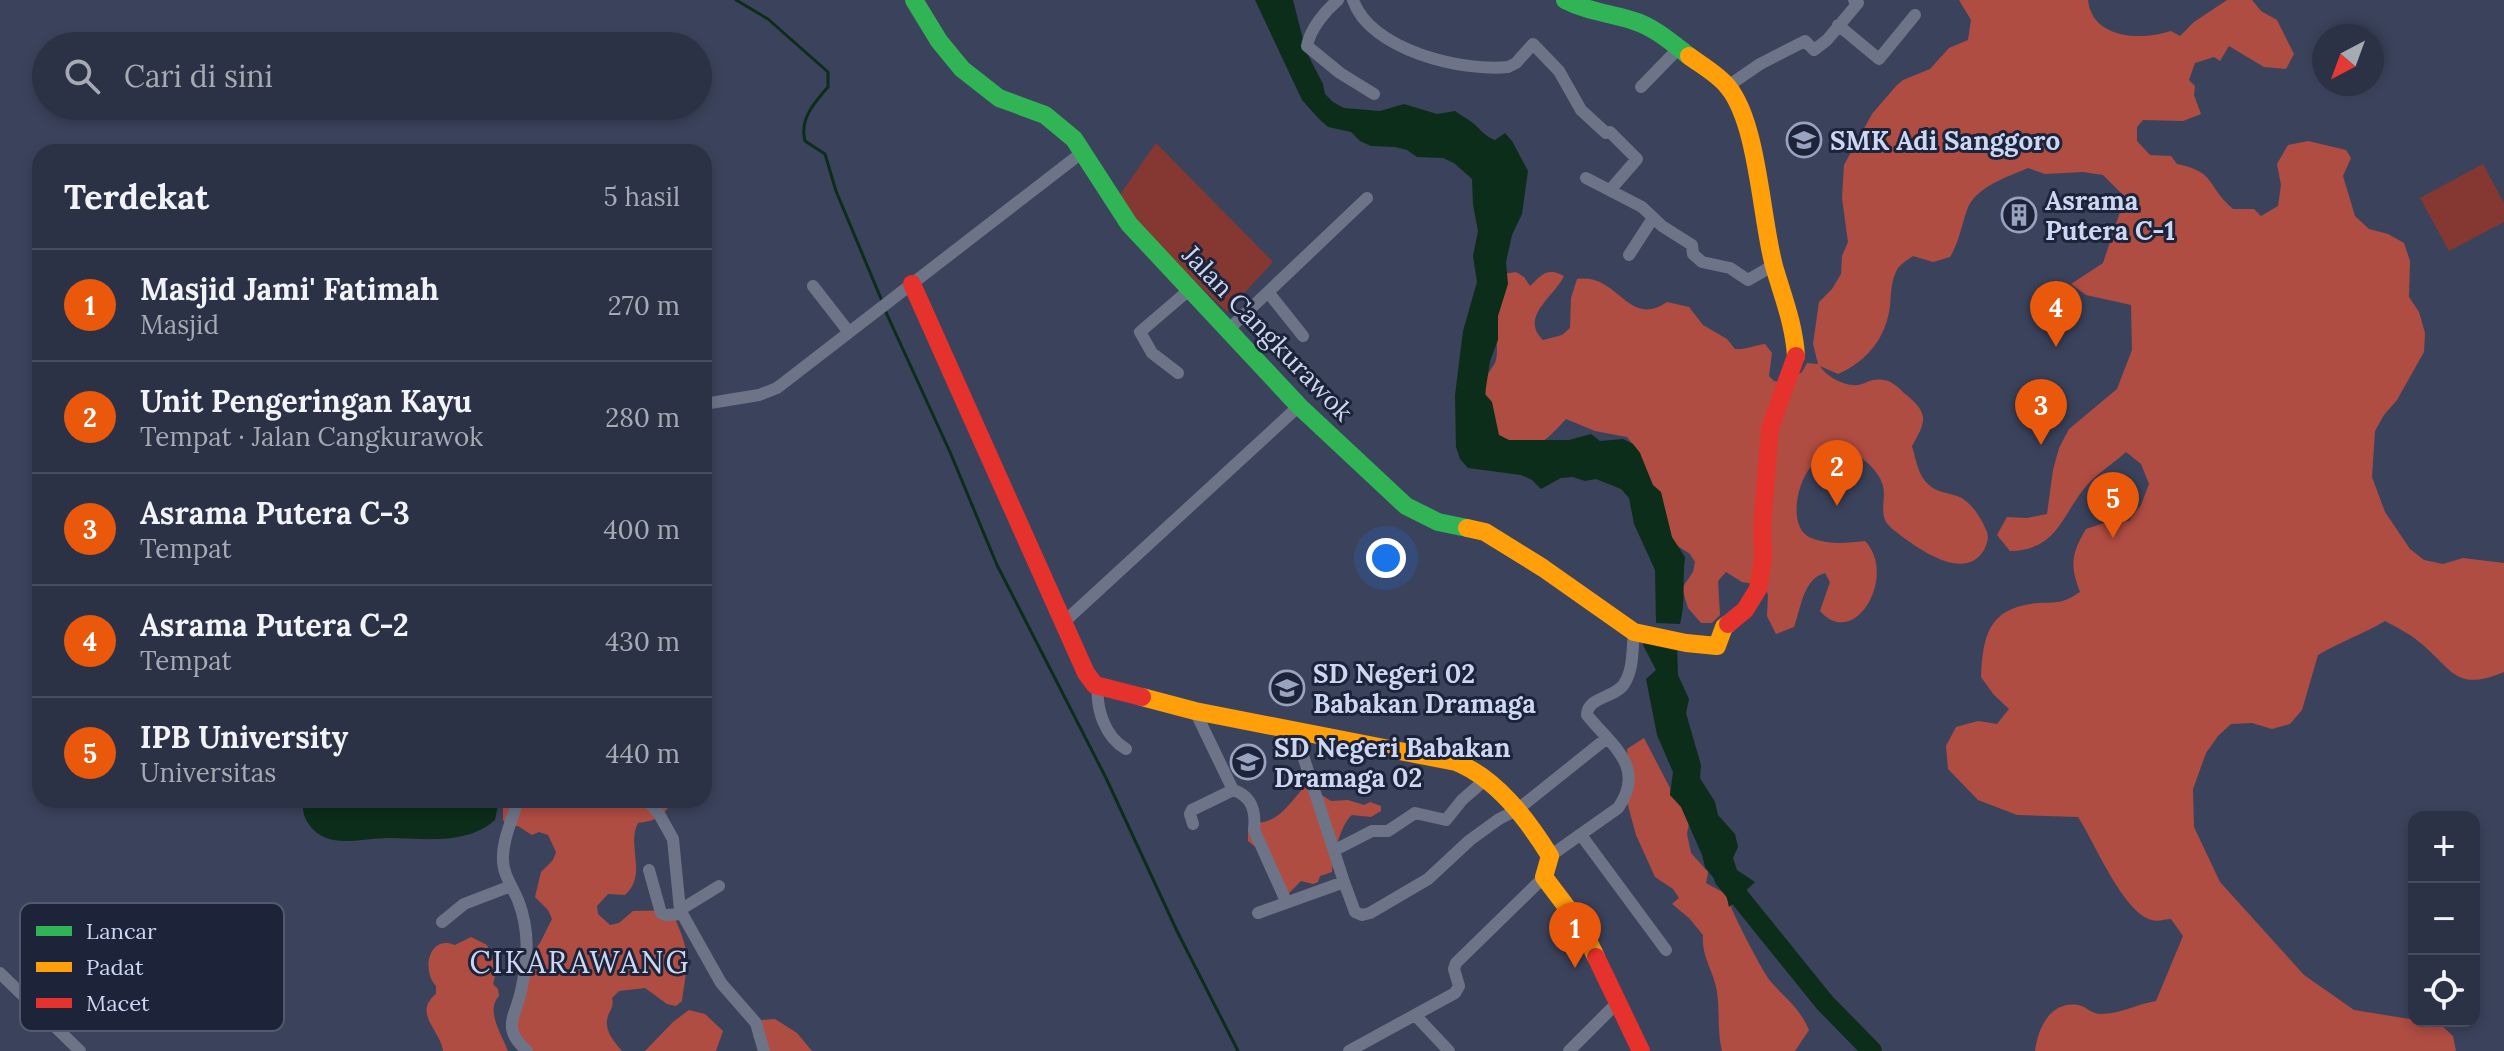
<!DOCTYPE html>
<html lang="id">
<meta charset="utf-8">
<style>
body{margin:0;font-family:Lora,serif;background:#343a4c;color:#f1f3f6}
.controls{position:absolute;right:24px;bottom:24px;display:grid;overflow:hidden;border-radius:16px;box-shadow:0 4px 12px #0003}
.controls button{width:72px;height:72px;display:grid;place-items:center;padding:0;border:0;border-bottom:2px solid #484d5e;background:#2c3245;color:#f1f3f6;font:40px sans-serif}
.compass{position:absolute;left:2312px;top:24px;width:72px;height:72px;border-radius:50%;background:#2c3245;box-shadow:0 4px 12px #0003;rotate:221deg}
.you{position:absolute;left:1386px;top:558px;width:28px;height:28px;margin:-20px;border:6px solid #fff;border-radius:50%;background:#1a73e8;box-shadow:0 0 0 12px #1a73e833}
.badge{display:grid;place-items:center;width:52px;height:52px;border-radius:50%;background:#ea580c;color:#fff;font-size:26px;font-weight:700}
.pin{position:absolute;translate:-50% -66px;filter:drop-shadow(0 2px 4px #0008)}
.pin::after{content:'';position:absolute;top:42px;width:28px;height:24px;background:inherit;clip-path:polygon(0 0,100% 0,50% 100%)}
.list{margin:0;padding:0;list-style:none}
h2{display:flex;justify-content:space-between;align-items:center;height:104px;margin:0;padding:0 32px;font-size:34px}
h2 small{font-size:26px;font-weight:400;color:#a6aab3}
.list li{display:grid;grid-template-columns:52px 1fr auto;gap:24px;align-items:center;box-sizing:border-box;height:112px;padding:0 32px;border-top:2px solid #484d5e}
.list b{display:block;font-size:30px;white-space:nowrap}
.list p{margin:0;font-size:26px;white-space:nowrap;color:#a6aab3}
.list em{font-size:26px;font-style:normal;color:#a6aab3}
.icon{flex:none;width:44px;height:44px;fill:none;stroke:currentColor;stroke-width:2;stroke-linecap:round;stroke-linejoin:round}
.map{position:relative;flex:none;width:2504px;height:1051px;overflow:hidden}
.search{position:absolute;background:#2c3245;box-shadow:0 4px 12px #0003;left:32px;top:32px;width:680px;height:88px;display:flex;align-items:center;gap:20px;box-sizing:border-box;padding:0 28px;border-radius:44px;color:#a6aab3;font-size:30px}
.panel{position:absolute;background:#2c3245;box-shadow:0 4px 12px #0003;left:32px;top:144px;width:680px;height:664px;border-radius:24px}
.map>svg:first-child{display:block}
.green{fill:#853831}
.forest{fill:#b04d43}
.water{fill:#0c2d19}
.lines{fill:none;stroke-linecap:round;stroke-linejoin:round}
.stream{stroke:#0c2d19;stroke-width:3}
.river{stroke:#0c2d19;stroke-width:20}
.street{stroke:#6e7488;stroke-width:12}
.fast{stroke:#30b455;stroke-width:18}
.slow{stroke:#ff9f0a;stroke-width:18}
.jam{stroke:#e5322d;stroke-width:18}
.labels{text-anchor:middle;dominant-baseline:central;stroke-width:6;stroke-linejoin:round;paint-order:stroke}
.poi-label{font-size:26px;font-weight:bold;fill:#ccd7f4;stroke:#1d2439;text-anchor:start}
.street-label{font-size:26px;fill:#ccd7f4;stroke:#1d2439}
.quarter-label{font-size:30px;letter-spacing:2px;fill:#ccd7f4;stroke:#1d2439}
.key{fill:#1d2439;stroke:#525a71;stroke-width:2}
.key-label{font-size:22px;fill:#ccd7f4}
</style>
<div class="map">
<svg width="2504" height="1051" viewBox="0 0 2504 1051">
<rect width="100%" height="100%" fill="#3b435c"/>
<!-- green -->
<path class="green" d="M1156,143L1273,262L1227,312L1142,230L1117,199Z
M2483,164L2504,203V222L2449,251L2420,198Z"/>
<!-- forest -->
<path class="forest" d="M1959,0H2088C2092,39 2141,41 2171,31L2180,36L2194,22L2227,0H2252L2261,11L2277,20L2294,54L2286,69L2264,67L2229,46L2220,61L2214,57L2195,63L2189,80L2195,86L2194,95L2201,114L2183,121L2143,120L2137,127V141L2150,155L2171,156L2177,164C2217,172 2206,186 2233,209H2254L2261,216L2278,206L2281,185L2277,164L2288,145L2308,141L2346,150L2351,158L2343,176L2355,216L2369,229L2388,234L2404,243L2410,261L2409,297L2419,312L2425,333L2424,352L2397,400L2384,415L2375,431L2372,477L2385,512L2410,549L2424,560L2443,564L2463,558L2504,563V672C2457,691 2455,673 2423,645C2412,635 2398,628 2385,621C2363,634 2340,642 2318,655L2302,710L2290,724L2272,729L2252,723L2231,724L2218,736L2206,753L2193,789L2194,827L2220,882L2304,975L2354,1010L2440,1024L2453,1036L2456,1051H2035C2038,1028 2050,1001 2078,1005C2086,1006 2091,1014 2101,1014C2120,1014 2137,1004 2156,1001L2183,936L2171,919C2166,919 2157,922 2152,920C2123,913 2094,841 2078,817L2017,815L1978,800L1948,769L1946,746L1956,727L1978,721L1997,724L2009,709L1994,695L1981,677C1983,634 1989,607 2039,603C2059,602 2061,604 2080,592C2070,566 2071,554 2086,529L2107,522L2129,521L2141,505L2149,484L2141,464L2126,452C2115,462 2102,470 2091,481C2062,510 2061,550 2010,551L1997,535L2007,517L2027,518L2047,514L2053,470L2059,448L2069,429L2117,389L2132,350L2131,305L2086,295L2071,284L2103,263L2124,200V196L2103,175L2083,172L2045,174L2028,168C2007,177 1975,187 1967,210C1961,227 1959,242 1950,257L1933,262L1913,256C1909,259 1902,263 1898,268C1891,279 1891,293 1890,306C1886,338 1867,361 1838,374L1820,366C1826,376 1845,387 1858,385C1868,383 1872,378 1883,380C1892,381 1898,387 1904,393C1929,413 1927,420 1912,446C1916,459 1918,476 1929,485C1936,492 1948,493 1957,496C1970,500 1982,519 1987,532C1989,538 1987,544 1984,550C1965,581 1924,552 1904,538C1898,533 1890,528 1886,522C1880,511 1886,497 1883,486C1881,475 1866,459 1856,455C1848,452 1840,455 1832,458C1825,460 1816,462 1811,467C1797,482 1787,528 1811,538C1828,545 1848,543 1865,541C1898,575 1855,651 1820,611L1830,582L1825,573C1803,579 1801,608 1794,627L1776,634L1767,616L1768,595L1765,586L1742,582L1726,572L1718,581L1720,615L1712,623H1701L1688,608L1682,588L1693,572L1695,562L1690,554L1670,541L1661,493L1643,482L1640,453L1627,437L1595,431L1566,419C1541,446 1533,455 1499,435C1492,417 1481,396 1487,377C1489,370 1494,367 1496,360C1498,353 1496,338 1497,328L1492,320L1503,274L1516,272L1524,277L1530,286C1542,274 1548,267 1564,276C1554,297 1519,317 1543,340L1562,335L1570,328L1571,298L1577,279C1619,273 1627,329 1667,302L1689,307L1703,325L1727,339L1735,349C1746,350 1754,345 1765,344L1772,353L1769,376L1774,381L1785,383L1802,372L1807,363L1818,364L1813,344L1819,302L1832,289L1841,274L1842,256L1848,242L1842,198L1844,165L1872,114L1896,86L1903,80L1930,69L1949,48L1968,40L1971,20Z
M1644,738L1670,788V795L1679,802L1689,823L1687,834L1691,853L1708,872L1706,883L1726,894C1729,907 1762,971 1771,982C1788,1001 1798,1006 1809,1030L1795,1051H1722C1717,1031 1720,1012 1717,992C1714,971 1701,957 1703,935L1689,918L1672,904L1679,898L1673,889L1655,877L1636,835L1623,787L1629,773L1627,749Z
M1306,785L1331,801L1348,800L1364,805L1370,802L1381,806V811L1371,817L1352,815C1340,825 1333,857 1332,872L1320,876L1318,882L1313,884L1301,881L1289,893H1283L1258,849L1248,841V828L1251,823C1279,825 1289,803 1306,785Z
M503,800H672C665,817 655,821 638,823C626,845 648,875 625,895L608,894L597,906L598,914L610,925L619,923L633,911L680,910L676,921C692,958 687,962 682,1001L676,1006L667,1004L645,988L619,991L612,998C614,1007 611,1008 608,1016C603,1029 614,1042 622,1051H531L517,1034L515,1025L529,957L540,943L552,919L548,910L535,897L541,872L553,860L556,852L548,835L539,832L532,835L518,826H509L503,820Z
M471,937L487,945C492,958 498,970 493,984L498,989L499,996C485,1010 502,1035 508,1051H443C441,1031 412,1013 436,994V986C421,970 429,934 455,945Z
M689,1010L705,1014L723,1031L716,1051H645L673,1022Z
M775,1019L797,1033L812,1051H761L753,1036L762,1020Z"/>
<!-- water -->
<path class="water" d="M1255,0H1293L1306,51L1323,84L1325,94L1333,102L1344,108L1380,111L1404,104L1437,114L1455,111C1461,116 1467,118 1473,123C1481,130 1485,136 1495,140L1505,133L1512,141L1528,171L1522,214L1512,235L1506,262L1508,284L1498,316V340L1490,361L1485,394L1492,402L1499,435L1509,440H1569L1591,434L1600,441L1623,439L1633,444L1640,453L1653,485L1661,492L1672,537L1685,557C1682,580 1686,602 1680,624L1656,623L1655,570L1634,524L1629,498L1621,489L1596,479L1585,481L1573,477L1561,478L1541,489L1532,480L1521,475L1468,468L1460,459L1456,447L1455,395L1463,331L1477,282L1473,256L1478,231L1473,205L1472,179L1454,163L1443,158L1417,157L1407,150L1395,147L1371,146L1360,141L1351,132L1328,127L1319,119L1302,100Z
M1646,637L1677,644L1678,675L1689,699L1686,713L1701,765L1700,778L1715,802L1718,815L1735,834L1738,847L1733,858L1737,870L1755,882L1729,907L1726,894L1705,867L1702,855L1681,807L1670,795L1673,772L1657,735L1646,679L1656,670L1643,645Z
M304,800H499L495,820C465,846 424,838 388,838C361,838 326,851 308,823C303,816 302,808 304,800Z"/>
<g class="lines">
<!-- stream -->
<path class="stream" d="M736,0L768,19L828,72V87C815,102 799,119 805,141L825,154L836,191L882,301
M884,308L950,452L997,565L1106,778L1177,931L1238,1051"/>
<!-- river -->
<path class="river" d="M1724,878L1825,1003L1872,1051"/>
<!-- street -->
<path class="street" d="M1338,0C1325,11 1310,29 1307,46L1340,73L1374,94
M1353,0C1370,50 1462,72 1508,67L1516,63L1533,44L1559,71L1581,110L1606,133L1610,132L1637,159L1611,189
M1838,25L1879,59L1915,15
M1728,86L1760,64L1805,41L1814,50L1827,40L1858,3L1854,0
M1641,87L1679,48
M1586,178L1642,207L1662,226L1692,245L1693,254L1702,262L1730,268L1748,280L1774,265
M1629,255L1653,218
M813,286L848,331
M1268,292L1303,336
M1228,330L1367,198
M1178,373L1152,353L1140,332L1189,290
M704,404L759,395L777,388L1084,151
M1064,622L1299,406
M1098,687C1096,709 1105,737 1126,749
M1195,711L1233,790C1252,796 1256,811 1254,830L1286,901
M518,800C513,818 502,840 503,860C503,874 512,886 518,900C530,931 528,959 521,991C515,1018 501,1028 527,1051
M647,800L659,814L673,839L680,910L721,983L756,1023L764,1051
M1193,824L1190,814L1192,810L1233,790
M1581,835L1666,950
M1335,850L1372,831H1388L1415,813L1446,820L1462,800L1486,779
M1550,856L1618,808C1647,767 1611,745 1587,715C1587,697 1615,698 1624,684C1634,669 1632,648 1634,632
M649,870L661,913L666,915L682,914
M1344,882L1355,912L1362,915L1370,913L1428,879L1470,840L1499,819L1517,810L1607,738
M680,910L719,886
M1258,913L1344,882L1295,731
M442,922L464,904L511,886
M0,973L80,1051
M1415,1015L1449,1051
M1349,1051L1455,993L1459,986L1454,969L1456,963L1544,877
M1569,1051L1619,1001"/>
<!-- fast -->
<path class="fast" d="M914,0L939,41L962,69L999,98L1045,115L1074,139L1129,224L1299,406L1406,506L1438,522L1467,528
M1565,0C1586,11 1608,13 1631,20C1653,26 1671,42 1689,56"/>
<!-- slow -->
<path class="slow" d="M1689,56C1701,65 1719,75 1728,87C1758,123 1761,218 1774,266C1783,297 1794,324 1796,356
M1467,528L1485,532L1543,568L1634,632L1686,643L1717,646L1724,627L1728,624
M1142,697L1195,711L1456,762C1497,779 1527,819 1550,856L1544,877L1581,926L1596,957"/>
<!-- jam -->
<path class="jam" d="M912,284L1086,673L1095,685L1142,697
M1728,624L1745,610L1758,589L1763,558L1762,528L1770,428L1796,356
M1596,957L1641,1051"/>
</g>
<!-- icons -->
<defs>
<g id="school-ring" transform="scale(1.8)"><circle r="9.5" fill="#1d2439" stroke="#99a3bf" stroke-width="1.5"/><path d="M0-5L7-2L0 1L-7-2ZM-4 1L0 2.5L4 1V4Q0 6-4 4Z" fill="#99a3bf"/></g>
<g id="building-ring" transform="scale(1.8)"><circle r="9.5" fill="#1d2439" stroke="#99a3bf" stroke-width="1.5"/><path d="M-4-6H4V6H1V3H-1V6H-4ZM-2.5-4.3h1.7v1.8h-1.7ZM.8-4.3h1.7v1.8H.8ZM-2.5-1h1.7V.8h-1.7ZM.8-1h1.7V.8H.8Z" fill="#99a3bf"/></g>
</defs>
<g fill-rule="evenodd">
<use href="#school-ring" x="1804" y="140"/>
<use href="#building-ring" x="2019" y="215"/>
<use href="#school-ring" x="1287" y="688"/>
<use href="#school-ring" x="1248" y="762"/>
</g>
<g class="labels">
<!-- poi labels -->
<g class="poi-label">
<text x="1830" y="140">SMK Adi Sanggoro</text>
<text x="2045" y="200">Asrama<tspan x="2045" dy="30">Putera C-1</tspan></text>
<text x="1313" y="673">SD Negeri 02<tspan x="1313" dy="30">Babakan Dramaga</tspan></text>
<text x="1274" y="747">SD Negeri Babakan<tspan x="1274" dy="30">Dramaga 02</tspan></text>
</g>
<!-- street labels -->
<g class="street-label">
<text transform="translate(1268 333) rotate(46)">Jalan Cangkurawok</text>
</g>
<!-- quarter labels -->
<g class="quarter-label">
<text x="580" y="962">CIKARAWANG</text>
</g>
</g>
<!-- legend -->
<rect x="20" y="903" width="264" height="128" rx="12" class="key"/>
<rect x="36" y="926" width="36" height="10" fill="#30b455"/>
<rect x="36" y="962" width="36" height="10" fill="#ff9f0a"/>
<rect x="36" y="998" width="36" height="10" fill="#e5322d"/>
<g class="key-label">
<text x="86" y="939">Lancar</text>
<text x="86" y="975">Padat</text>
<text x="86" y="1011">Macet</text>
</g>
</svg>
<div class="controls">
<button>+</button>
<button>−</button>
<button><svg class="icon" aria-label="locate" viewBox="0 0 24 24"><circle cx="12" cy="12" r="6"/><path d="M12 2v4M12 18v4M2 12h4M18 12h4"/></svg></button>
</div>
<svg class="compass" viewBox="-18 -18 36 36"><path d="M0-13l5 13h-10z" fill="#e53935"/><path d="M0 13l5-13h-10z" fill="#a6aab3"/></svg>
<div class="you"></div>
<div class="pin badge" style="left:1575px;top:968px">1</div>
<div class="pin badge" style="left:1837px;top:506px">2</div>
<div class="pin badge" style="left:2041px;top:445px">3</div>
<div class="pin badge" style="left:2056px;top:347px">4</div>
<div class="pin badge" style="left:2113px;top:538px">5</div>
<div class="search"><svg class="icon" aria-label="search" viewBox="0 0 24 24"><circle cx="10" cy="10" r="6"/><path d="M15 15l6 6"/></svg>Cari di sini</div>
<section class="panel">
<h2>Terdekat<small>5 hasil</small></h2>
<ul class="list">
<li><span class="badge">1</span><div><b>Masjid Jami' Fatimah</b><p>Masjid</p></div><em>270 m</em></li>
<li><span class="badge">2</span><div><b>Unit Pengeringan Kayu</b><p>Tempat · Jalan Cangkurawok</p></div><em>280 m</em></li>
<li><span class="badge">3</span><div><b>Asrama Putera C-3</b><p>Tempat</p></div><em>400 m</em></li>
<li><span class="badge">4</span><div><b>Asrama Putera C-2</b><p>Tempat</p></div><em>430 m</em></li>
<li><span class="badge">5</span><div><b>IPB University</b><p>Universitas</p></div><em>440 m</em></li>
</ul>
</section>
</div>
